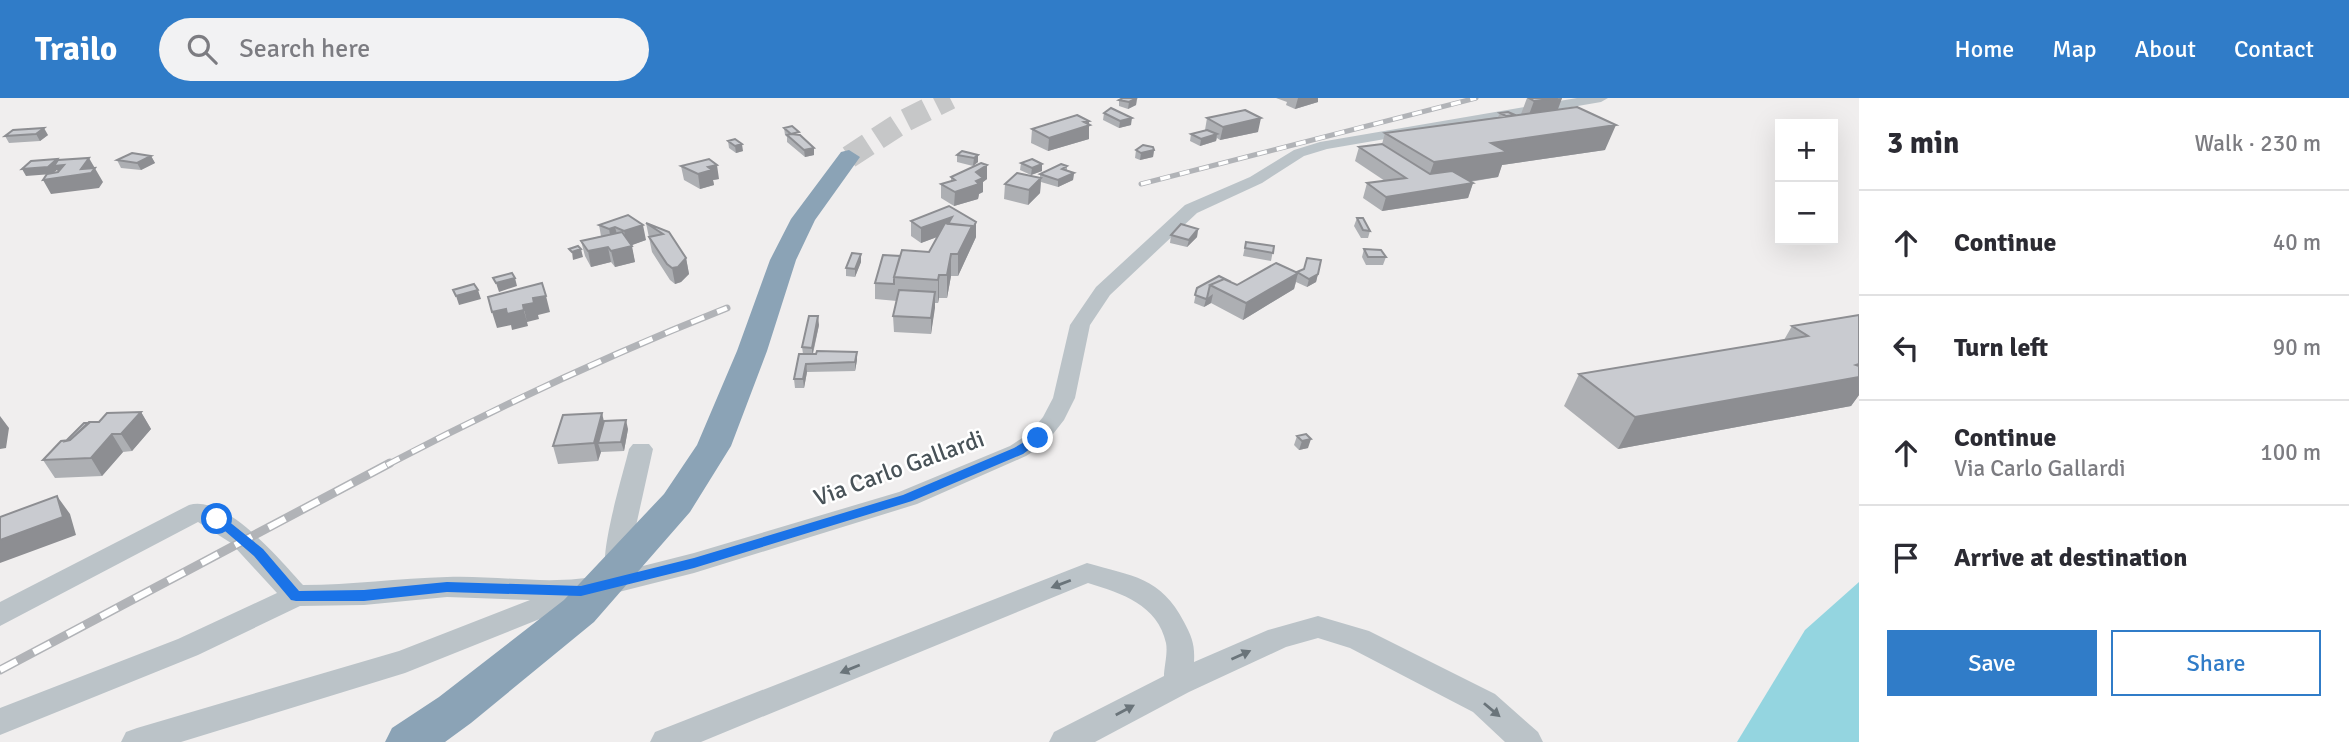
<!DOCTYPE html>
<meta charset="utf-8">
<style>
body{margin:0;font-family:Signika,sans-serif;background:#f2f2f3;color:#2b2b33}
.controls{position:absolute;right:21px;top:21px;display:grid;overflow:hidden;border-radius:0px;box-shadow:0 7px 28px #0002}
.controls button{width:63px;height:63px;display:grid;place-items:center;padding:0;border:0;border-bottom:2px solid #e1e1e2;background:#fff;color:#2b2b33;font:35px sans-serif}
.stop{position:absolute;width:21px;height:21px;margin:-16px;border:5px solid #1a73e8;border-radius:50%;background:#fff}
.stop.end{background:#1a73e8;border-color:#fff;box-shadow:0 2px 7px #0008}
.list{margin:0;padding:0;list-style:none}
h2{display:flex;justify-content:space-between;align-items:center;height:91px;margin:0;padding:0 28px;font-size:30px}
h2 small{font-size:23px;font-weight:400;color:#7c7c81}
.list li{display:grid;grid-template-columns:46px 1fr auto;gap:21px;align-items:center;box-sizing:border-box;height:105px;padding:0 28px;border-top:2px solid #e1e1e2}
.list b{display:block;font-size:26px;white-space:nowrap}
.list p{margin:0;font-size:23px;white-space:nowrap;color:#7c7c81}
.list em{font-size:23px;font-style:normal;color:#7c7c81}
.actions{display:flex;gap:14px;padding:21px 28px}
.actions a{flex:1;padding:16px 0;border:2px solid #307cc8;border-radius:0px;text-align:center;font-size:24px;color:#307cc8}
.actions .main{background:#307cc8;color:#fff}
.icon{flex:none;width:38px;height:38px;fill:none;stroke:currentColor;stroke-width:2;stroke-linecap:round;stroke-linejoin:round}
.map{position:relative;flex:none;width:1859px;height:644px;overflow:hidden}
header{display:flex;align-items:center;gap:42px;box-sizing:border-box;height:98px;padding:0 35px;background:#307cc8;color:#fff}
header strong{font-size:33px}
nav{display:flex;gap:38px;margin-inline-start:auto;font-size:24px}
.search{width:490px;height:63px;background:#f2f2f3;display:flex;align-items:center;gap:18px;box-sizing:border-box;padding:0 24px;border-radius:38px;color:#7c7c81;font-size:26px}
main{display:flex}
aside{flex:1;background:#fff}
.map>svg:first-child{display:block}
.water{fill:#94d5e0}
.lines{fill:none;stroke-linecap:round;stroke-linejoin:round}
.highway-tunnel{stroke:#c6c7c8;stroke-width:23;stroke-dasharray:23 11;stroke-linecap:butt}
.minor{fill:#bbc3c8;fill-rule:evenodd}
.highway{fill:#8ba3b6;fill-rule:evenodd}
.rail-far2-casing{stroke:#b1b3b7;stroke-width:5}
.rail-far1-casing{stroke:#b1b3b7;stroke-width:7}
.rail-casing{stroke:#b1b3b7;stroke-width:9}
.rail-far2{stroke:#fff;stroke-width:3.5;stroke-dasharray:10;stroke-linecap:butt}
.rail-far1{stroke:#fff;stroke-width:4.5;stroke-dasharray:14;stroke-linecap:butt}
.rail{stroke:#fff;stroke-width:6;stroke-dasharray:19;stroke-linecap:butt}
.wall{fill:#adafb3}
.shaded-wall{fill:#8d8e92}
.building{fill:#c9cbd0;stroke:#8d8e92;stroke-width:2}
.oneway{fill:#6a747a}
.route{fill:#1a73e8}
.labels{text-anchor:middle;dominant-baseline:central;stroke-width:5;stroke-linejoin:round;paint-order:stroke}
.street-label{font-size:24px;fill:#485258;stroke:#fff}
</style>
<header>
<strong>Trailo</strong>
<div class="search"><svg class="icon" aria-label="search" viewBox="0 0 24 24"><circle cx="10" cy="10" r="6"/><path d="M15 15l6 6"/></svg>Search here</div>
<nav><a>Home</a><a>Map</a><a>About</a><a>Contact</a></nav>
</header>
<main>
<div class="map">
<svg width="1859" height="644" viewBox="0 0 1859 644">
<rect width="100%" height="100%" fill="#f0eeee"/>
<!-- water -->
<path class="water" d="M1859,484V644H1737L1805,532Z"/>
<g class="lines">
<!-- highway-tunnel -->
<path class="highway-tunnel" d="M849,59L904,23L950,0"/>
<!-- minor -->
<path class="minor" d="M1577,0H1608L1601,4L1327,51L1304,58L1262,85L1197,115L1110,197L1090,227L1075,300L1064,322L1046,345L1026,358L917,406L694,475L587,502L405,575L181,644H121L126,634L137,630L399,553L530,502L447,499L364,507L300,508L198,557L0,637V610L178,541L277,495L231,445L198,424L0,528V504L189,407C226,396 281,463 303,487C351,487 399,480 447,479C501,477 555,489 607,476C597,460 624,373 629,351L633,346H649L653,351L634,437L631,471L694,455L899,394L1010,348L1030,335L1043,319L1053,300L1070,227L1096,189L1185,107L1250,79L1294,52L1320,44Z
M1087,465C1132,478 1161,479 1184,524C1192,539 1195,547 1194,564L1268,532L1318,518L1369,533L1495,596L1538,634L1543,644H1505L1473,614L1350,550L1318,540L1286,549L1189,594L1095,644H1049L1054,634L1164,578C1164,569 1168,555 1166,545C1158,507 1121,495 1088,485L701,644H650L655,634Z"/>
<!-- highway -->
<path class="highway" d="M849,52L860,59L815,122L796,162L767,253L731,348L690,414L594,524L471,625L445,644H385L392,630L439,599L564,502L664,396L697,347L737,253L770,162L791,121L841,54Z"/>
<!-- rail-far2 casing -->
<g class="rail-far2-casing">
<path id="rail-far2" d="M1141,86L1476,0"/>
</g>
<!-- rail-far1 casing -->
<g class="rail-far1-casing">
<path id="rail-far1" d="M387,367C497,309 611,256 727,210"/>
</g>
<!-- rail casing -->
<g class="rail-casing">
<path id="rail" d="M0,572L390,365"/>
</g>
<!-- rail-far2 -->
<use href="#rail-far2" class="rail-far2"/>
<!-- rail-far1 -->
<use href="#rail-far1" class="rail-far1"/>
<!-- rail -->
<use href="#rail" class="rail"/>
</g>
<!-- wall -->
<path class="wall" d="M1137,0L1136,7L1128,11L1119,8V2Z
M1276,0H1318V4L1295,11L1286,7L1287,4Z
M1527,0H1562L1558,11L1605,52L1502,67L1498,79L1470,84L1473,85L1468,100L1382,113L1363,100L1367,85L1385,83L1355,63L1359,49L1382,46L1385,35L1498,19L1500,15L1515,17L1521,16Z
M1104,15L1131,27L1119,30L1103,22Z
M1207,20L1258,34L1220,42L1217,40L1216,43L1200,48L1190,43L1191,36L1205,32Z
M1089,23V41L1048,53L1031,45L1032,31Z
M784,30L799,37L814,50V57L805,59L787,44V39L785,37Z
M13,32L48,37L40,43L9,45L5,38Z
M728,43L743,53L736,55L729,50Z
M1136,52H1154L1153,59L1140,62L1135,60Z
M957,57H978V64L973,68L957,64Z
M151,58L155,65L141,72L121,70L117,62Z
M1021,65L1042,73L1031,77L1020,72Z
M987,67V81L983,84V94L979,96L978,101L954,108L941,100V86L951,83V79Z
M681,68L719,81L713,82L714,87L700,91L684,82Z
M1067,68V73L1074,75L1073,82L1058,89L1041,84L1040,95L1028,107L1004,101L1005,86L1040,80V76Z
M628,117L646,142L631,147L635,164L615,169L611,164L591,169L585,158L581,143L601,138L599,127Z
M1357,120L1370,133L1368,140H1361L1354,128Z
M911,123L976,139L958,178H951L947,200H939L938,205H935L931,236L894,234L893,218L897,203L875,201V185L900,158L929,154L937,139L921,145L911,138Z
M646,125L669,134L686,160L689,176L681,184L675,186L670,182L652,154Z
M1198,131L1197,139L1187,149L1170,145L1171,137Z
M1246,144L1274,148L1271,163L1243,158Z
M1364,151L1386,159L1383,167H1366L1362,159Z
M861,156V164L855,179L846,178V170Z
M1321,162L1316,184L1307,189L1296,184L1294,191L1243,222L1211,205L1204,209L1194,205L1197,190L1219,178L1237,187L1297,174Z
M1859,217V297L1851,308L1618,351L1564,308L1579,276L1784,242L1792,228Z
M819,227L813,256L857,262L855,273L807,274L804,290H795L794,281L803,256L802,249Z
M141,314L151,331L132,353L123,354L102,378L55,380L43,362L66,343L99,324Z
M604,323L628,331L624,353L601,354L598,363L558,366L553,348Z
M1297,338L1308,350L1299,352L1294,347Z"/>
<!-- shaded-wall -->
<path class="shaded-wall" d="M1137,0L1136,7L1128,11L1129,4Z
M1298,0H1318V4L1295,11Z
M1562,0L1555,19L1527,22L1534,3Z
M1132,20L1131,27L1119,30L1120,23Z
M1261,20L1258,34L1220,42L1223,29Z
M1089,23V41L1048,53L1049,40Z
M1616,27L1605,52L1502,67L1498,79L1425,90L1434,64L1491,45Z
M44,30L48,37L40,43L36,36Z
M1217,36L1216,43L1200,48L1201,41Z
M742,46L743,53L736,55L735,48Z
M814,50V57L805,59L804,52Z
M1154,52L1153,59L1140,62L1141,55Z
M978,57V64L973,68L974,60Z
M151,58L155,65L141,72L137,65Z
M89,60L103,84L99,90L51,96L43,82L61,79L57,72L52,76L26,78L22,71L57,61L60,67H64L81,71Z
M1042,66V73L1031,77L1032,70Z
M717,67L719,81L713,82L714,87L700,91L698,76L708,69Z
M987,67V81L983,84V94L979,96L978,101L954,108L955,94L976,74Z
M1074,75L1073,82L1058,89V82Z
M1041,80L1040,95L1028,107L1029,92Z
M1473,85L1468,100L1382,113L1386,99Z
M952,119L945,136L921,145V130Z
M976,124V139L958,178V156L972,128Z
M643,127L646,142L627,149L624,133Z
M615,129L619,144L612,147L609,131Z
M1198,131L1197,139L1187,149L1189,142Z
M632,148L635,164L615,169L611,153Z
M608,149L611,164L591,169L588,153Z
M581,151L583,159L573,162L572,154Z
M861,156V164L855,179V171Z
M951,156V178L947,200V177Z
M686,160L689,176L681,184L675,186L672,170Z
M1298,175L1294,191L1243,222L1246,205Z
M1318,176L1316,184L1307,189L1309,181Z
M939,177V200L938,205V182Z
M515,180L517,188L499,194L496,185Z
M478,192L481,201L459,207L456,198Z
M935,194V210L931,236V220Z
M1213,196L1211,205L1204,209L1206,201Z
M546,198L550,214L538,217L539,221L527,224L523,207L533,200Z
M506,211L524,212L528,228L512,232L511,227L497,230L492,214Z
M818,218L819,227L812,258V250Z
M857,254V262L855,273V264Z
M806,266L807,274L804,290L803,281Z
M1859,266V297L1851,308L1618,351L1635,319Z
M141,314L151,331L132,353L121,336Z
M602,315L606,332L598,345L601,354L598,363L594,345Z
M0,318L9,330L6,350L0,351Z
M626,322L628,331L624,353L621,344Z
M104,332L112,336L123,354L102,378L91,360Z
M1311,341L1308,350L1299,352L1302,343Z
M57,398L70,416L76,437L0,465V442Z"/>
<!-- building -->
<path class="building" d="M1123,0H1137L1129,4L1119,2Z
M1529,0H1558L1534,3Z
M1577,9L1616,27L1491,45L1507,54L1434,64L1385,35Z
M1111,10L1132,20L1120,23L1104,15Z
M1245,12L1261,20L1223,29L1207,20Z
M1508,14L1515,17L1506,18L1500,15Z
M1077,17L1089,23L1084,24L1090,27L1049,40L1032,31Z
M792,28L799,34L791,36L800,37L814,50L804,52L787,37L791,36L784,30Z
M44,30L36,36L5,38L13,32Z
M1207,32L1217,36L1201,41L1191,36Z
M735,41L742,46L735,48L728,43Z
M1382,46L1430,76L1452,73L1473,85L1386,99L1367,85L1406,80L1359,49Z
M1143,47L1153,49L1154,52L1141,55L1136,52Z
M962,53L978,57L974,60L957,57Z
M132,55L151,58L137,65L117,62Z
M89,60L81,71L95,70L91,75L43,82L47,76L58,74L64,67L54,68L58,62Z
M57,61L48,69L22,71L31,63Z
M709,61L717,67L708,69L712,72L698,76L681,68Z
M1032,61L1042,66L1032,70L1021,65Z
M981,65L987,67L976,74L983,80L976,83L979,86L955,94L941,86L955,82L951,79Z
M1061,66L1067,68L1062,71L1074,75L1058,82L1040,76Z
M1017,75L1041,80L1029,92L1005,86Z
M949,108L976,124L971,135L972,128L948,126L952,119L921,130L911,123Z
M628,117L643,127L624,133L615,129L609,131L599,127Z
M1357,120H1363L1370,133L1363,132Z
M646,125L669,134L686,160L678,169L672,170L667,166L649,139L663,136Z
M945,125L972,128L958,156H951L947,177H939L938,182L894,179L902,152L929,154Z
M1181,126L1198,131L1189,142L1171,137Z
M622,134L632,148L611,153L608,149L588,153L581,143Z
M1246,144L1274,148L1273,155L1245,150Z
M578,148L581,151L572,154L569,151Z
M1364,151L1381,152L1386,159H1368Z
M852,155L861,156L855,171L846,170Z
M883,157L900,158L894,179V186L875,185Z
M1307,160L1321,162L1318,176L1309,181L1297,174L1304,171Z
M1276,165L1298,175L1246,205L1210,187L1224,181L1237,187Z
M512,175L515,180L496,185L493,180Z
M1219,178L1231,184L1224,181L1210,187L1207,200L1206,201L1195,197L1197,190Z
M542,185L546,198L533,200L534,205L523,207L524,212L507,216L506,211L492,214L488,199Z
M474,186L478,192L456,198L453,192Z
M899,192L935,194L931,220L893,218Z
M1859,217V266L1856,267L1859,268V279L1635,319L1579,276L1808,238L1792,228Z
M809,218H818L812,250L802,249Z
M817,253L857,254L855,264L806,266L803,281H794L799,256H816Z
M141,314L121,336H112L91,360L43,362L61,343L70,342L89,324H99L107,315Z
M602,315L594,345L553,348L563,317Z
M626,322L621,344L598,345L604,323Z
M84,325H89L70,342L66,343Z
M1306,336L1311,341L1302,343L1297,338Z
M57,398L63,419L0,442V419Z"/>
<!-- one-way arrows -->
<defs><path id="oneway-solid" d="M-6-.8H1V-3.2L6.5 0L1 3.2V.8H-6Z" transform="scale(1.75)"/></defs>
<g class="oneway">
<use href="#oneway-solid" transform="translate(1061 486) rotate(159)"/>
<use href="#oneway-solid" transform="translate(1241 557) rotate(-24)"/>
<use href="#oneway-solid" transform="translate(850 571) rotate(158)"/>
<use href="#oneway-solid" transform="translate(1125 612) rotate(-28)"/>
<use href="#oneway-solid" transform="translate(1492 612) rotate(40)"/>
</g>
<!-- route -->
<path class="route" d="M1038,336L1042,337V342L1023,356L912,403L694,470L581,498L447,494L364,503H296L291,502L254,458L211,421L217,417L222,418L263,451L299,493L364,492L447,484L581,488L694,460L903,397L1014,350Z"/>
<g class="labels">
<!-- street labels -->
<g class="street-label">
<text transform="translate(899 370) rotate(-20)">Via Carlo Gallardi</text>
</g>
</g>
</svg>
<div class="controls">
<button>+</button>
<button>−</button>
</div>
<div class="stop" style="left:217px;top:421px"></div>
<div class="stop end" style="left:1038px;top:340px"></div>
</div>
<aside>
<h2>3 min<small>Walk · 230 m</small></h2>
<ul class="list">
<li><svg class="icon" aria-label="ahead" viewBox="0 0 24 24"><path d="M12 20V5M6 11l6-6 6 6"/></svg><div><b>Continue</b></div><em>40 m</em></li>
<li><svg class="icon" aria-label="left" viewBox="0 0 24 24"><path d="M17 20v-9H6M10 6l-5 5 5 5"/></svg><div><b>Turn left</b></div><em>90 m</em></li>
<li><svg class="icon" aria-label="ahead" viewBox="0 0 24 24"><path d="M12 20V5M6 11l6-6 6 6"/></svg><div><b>Continue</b><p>Via Carlo Gallardi</p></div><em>100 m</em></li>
<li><svg class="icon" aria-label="arrive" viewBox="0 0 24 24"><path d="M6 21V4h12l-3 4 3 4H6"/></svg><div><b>Arrive at destination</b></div></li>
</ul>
<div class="actions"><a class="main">Save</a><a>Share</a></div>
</aside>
</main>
